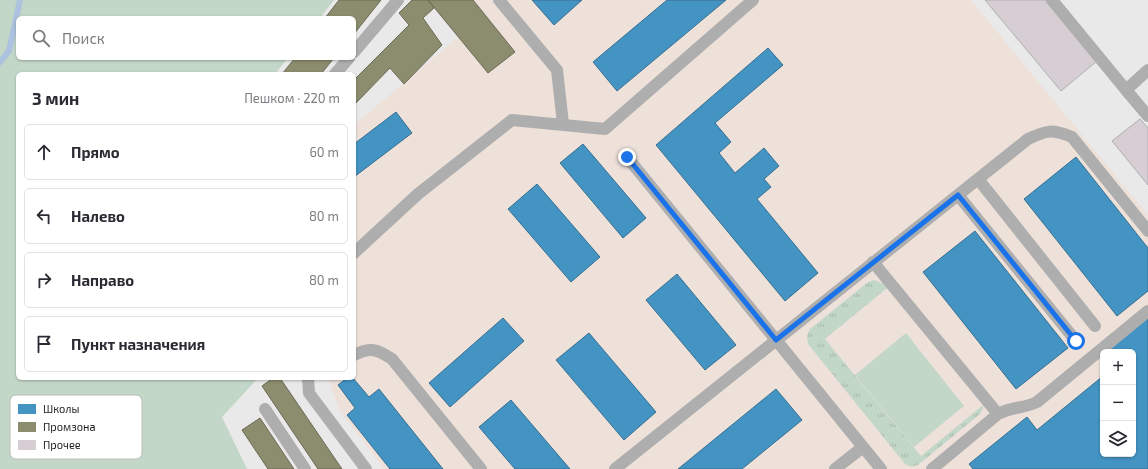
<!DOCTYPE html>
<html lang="ru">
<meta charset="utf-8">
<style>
body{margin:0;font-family:"Exo 2",sans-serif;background:#f2f2f3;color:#2b2b33}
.controls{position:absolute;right:12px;bottom:12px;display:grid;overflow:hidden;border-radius:6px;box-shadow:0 1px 3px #0004}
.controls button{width:36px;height:36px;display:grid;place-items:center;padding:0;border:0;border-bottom:1px solid #e1e1e2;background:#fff;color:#2b2b33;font:20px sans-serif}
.stop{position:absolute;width:12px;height:12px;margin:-9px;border:3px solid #1a73e8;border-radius:50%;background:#fff}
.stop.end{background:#1a73e8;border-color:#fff;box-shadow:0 1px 4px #0008}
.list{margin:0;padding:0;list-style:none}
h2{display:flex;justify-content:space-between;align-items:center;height:52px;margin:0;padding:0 16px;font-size:17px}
h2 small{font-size:13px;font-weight:400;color:#7c7c81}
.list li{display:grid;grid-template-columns:26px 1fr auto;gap:12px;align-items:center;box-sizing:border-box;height:56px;margin:0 8px 8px;padding:0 8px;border:1px solid #e1e1e2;border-radius:6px}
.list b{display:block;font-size:15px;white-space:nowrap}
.list em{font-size:13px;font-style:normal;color:#7c7c81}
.icon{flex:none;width:22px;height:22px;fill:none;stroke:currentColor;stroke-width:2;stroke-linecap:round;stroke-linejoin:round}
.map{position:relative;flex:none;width:1148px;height:469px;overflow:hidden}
.search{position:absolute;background:#fff;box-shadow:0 1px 3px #0004;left:16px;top:16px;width:340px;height:44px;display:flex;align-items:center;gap:10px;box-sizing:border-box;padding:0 14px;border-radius:6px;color:#7c7c81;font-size:15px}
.panel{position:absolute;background:#fff;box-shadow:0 1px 3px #0004;left:16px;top:72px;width:340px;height:308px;border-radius:6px}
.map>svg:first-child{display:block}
.education{fill:#ede1da;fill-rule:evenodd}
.grass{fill:url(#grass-tufts)}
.green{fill:#c3d7c8}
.schools{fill:#4393c3;stroke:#387092}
.industry{fill:#8c8c6e;stroke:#6b6b57}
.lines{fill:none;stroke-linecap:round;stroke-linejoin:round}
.stream{stroke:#adc2de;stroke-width:6}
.building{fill:#d7ced3;stroke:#aeaeaf}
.lane{stroke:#afaeae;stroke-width:12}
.route{stroke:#1a73e8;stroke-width:5}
.key{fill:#fff;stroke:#bcbcbc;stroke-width:1}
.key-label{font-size:11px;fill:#1f1f20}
</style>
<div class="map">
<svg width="1148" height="469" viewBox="0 0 1148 469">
<defs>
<pattern id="grass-tufts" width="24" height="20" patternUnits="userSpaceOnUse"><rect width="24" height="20" fill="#c3d7c8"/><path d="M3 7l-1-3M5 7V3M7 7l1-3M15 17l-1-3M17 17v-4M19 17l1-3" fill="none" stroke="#a7b8ac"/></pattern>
</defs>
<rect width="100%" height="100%" fill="#e9e9ea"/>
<!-- education -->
<path class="education" d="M428,0H971L1148,215V469H384L340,411L328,378H354V125L458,37ZM1103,352H1133V454H1103Z"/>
<!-- grass -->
<path class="grass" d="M874,280L884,284L887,288L825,339L921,456L983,405V408L980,414L918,465C913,467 910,467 905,464L808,344L807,335L810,329L868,282Z"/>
<!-- green -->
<path class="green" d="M0,0H334L320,18H18V58H288L275,74H18V378H258L222,417L247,469H0Z
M906,333L964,406L914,447L855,375Z"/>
<!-- schools -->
<path class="schools" d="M532,0H582L554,25Z
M667,0H726L617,91L593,62Z
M768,48L783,65L715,123L731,142L719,153L735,173L764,148L779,166L764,179L771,187L757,199L818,273L785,301L656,145Z
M396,112L412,133L354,177V144Z
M583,144L646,218L623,238L560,163Z
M1076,157L1148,248V291L1117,316L1024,199Z
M537,184L600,257L571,282L508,209Z
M975,231L1068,348L1016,389L923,272Z
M677,274L736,345L705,370L646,300Z
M1148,316V469H973L969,464L1027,417L1037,430L1103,376V454H1133V352H1104Z
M503,318L524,341L450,407L429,383Z
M589,333L656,412L624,440L556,360Z
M347,378H353L369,397L379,389L443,469H390L347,415L355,408L338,385Z
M776,389L802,420L742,469H678Z
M511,400L570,469H515L479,427Z"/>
<!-- industry -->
<path class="industry" d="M339,0H381L354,34V18H325Z
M412,0H428L434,8L423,18L442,45L404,84L390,68L354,105V80L409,25L399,13Z
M428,0H473L515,52L488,73Z
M295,58H334L321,74H282Z
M273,378H280L342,469H318L262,386Z
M260,418L294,469H268L242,430Z"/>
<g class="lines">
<!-- stream -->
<path class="stream" d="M0,62L9,51L20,0"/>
</g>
<!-- building -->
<path class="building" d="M985,0H1046L1097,61L1061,91Z
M1140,119L1148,128V185L1112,141Z"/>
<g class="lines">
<!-- lane -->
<path class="lane" d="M499,0L557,70L563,124
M1052,0L1126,90L1148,70
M354,52L398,0
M335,74L349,58
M1126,90L1148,116
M627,157L881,469
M978,179L1095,326
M958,195L1076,341
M354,253L418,194L512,120L605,129L753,0
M873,262L998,414
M354,355C371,347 377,349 392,359L481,469
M308,378L309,393L366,469
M265,409L305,469
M615,469L1028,139C1047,130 1052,129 1072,137L1148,231
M835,469L863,447
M932,469L998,414C1013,406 1023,409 1037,402L1148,311"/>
</g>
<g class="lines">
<!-- route -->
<path class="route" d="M627,157L776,340L958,195L1076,341"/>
</g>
<!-- legend -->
<rect x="10" y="395" width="132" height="64" rx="6" class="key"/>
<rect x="18" y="404" width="18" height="10" fill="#4393c3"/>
<rect x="18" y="422" width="18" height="10" fill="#8c8c6e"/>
<rect x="18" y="440" width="18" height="10" fill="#d7ced3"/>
<g class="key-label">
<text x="43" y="413">Школы</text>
<text x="43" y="431">Промзона</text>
<text x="43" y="449">Прочее</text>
</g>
</svg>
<div class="controls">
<button>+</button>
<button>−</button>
<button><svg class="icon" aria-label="layers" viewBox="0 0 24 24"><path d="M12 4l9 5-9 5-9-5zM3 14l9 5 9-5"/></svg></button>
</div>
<div class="stop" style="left:1076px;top:341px"></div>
<div class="stop end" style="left:627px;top:157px"></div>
<div class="search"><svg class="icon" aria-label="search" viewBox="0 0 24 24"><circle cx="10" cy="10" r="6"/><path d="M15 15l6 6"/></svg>Поиск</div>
<section class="panel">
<h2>3 мин<small>Пешком · 220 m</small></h2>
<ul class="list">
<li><svg class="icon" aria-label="ahead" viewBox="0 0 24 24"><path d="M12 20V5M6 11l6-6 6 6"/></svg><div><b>Прямо</b></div><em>60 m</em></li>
<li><svg class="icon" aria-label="left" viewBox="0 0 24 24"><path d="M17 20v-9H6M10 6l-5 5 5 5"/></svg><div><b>Налево</b></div><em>80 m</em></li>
<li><svg class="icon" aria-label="right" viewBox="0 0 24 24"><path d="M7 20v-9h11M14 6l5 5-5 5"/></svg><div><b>Направо</b></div><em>80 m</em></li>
<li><svg class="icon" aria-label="arrive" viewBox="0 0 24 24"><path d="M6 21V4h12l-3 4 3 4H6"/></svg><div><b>Пункт назначения</b></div></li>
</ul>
</section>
</div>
